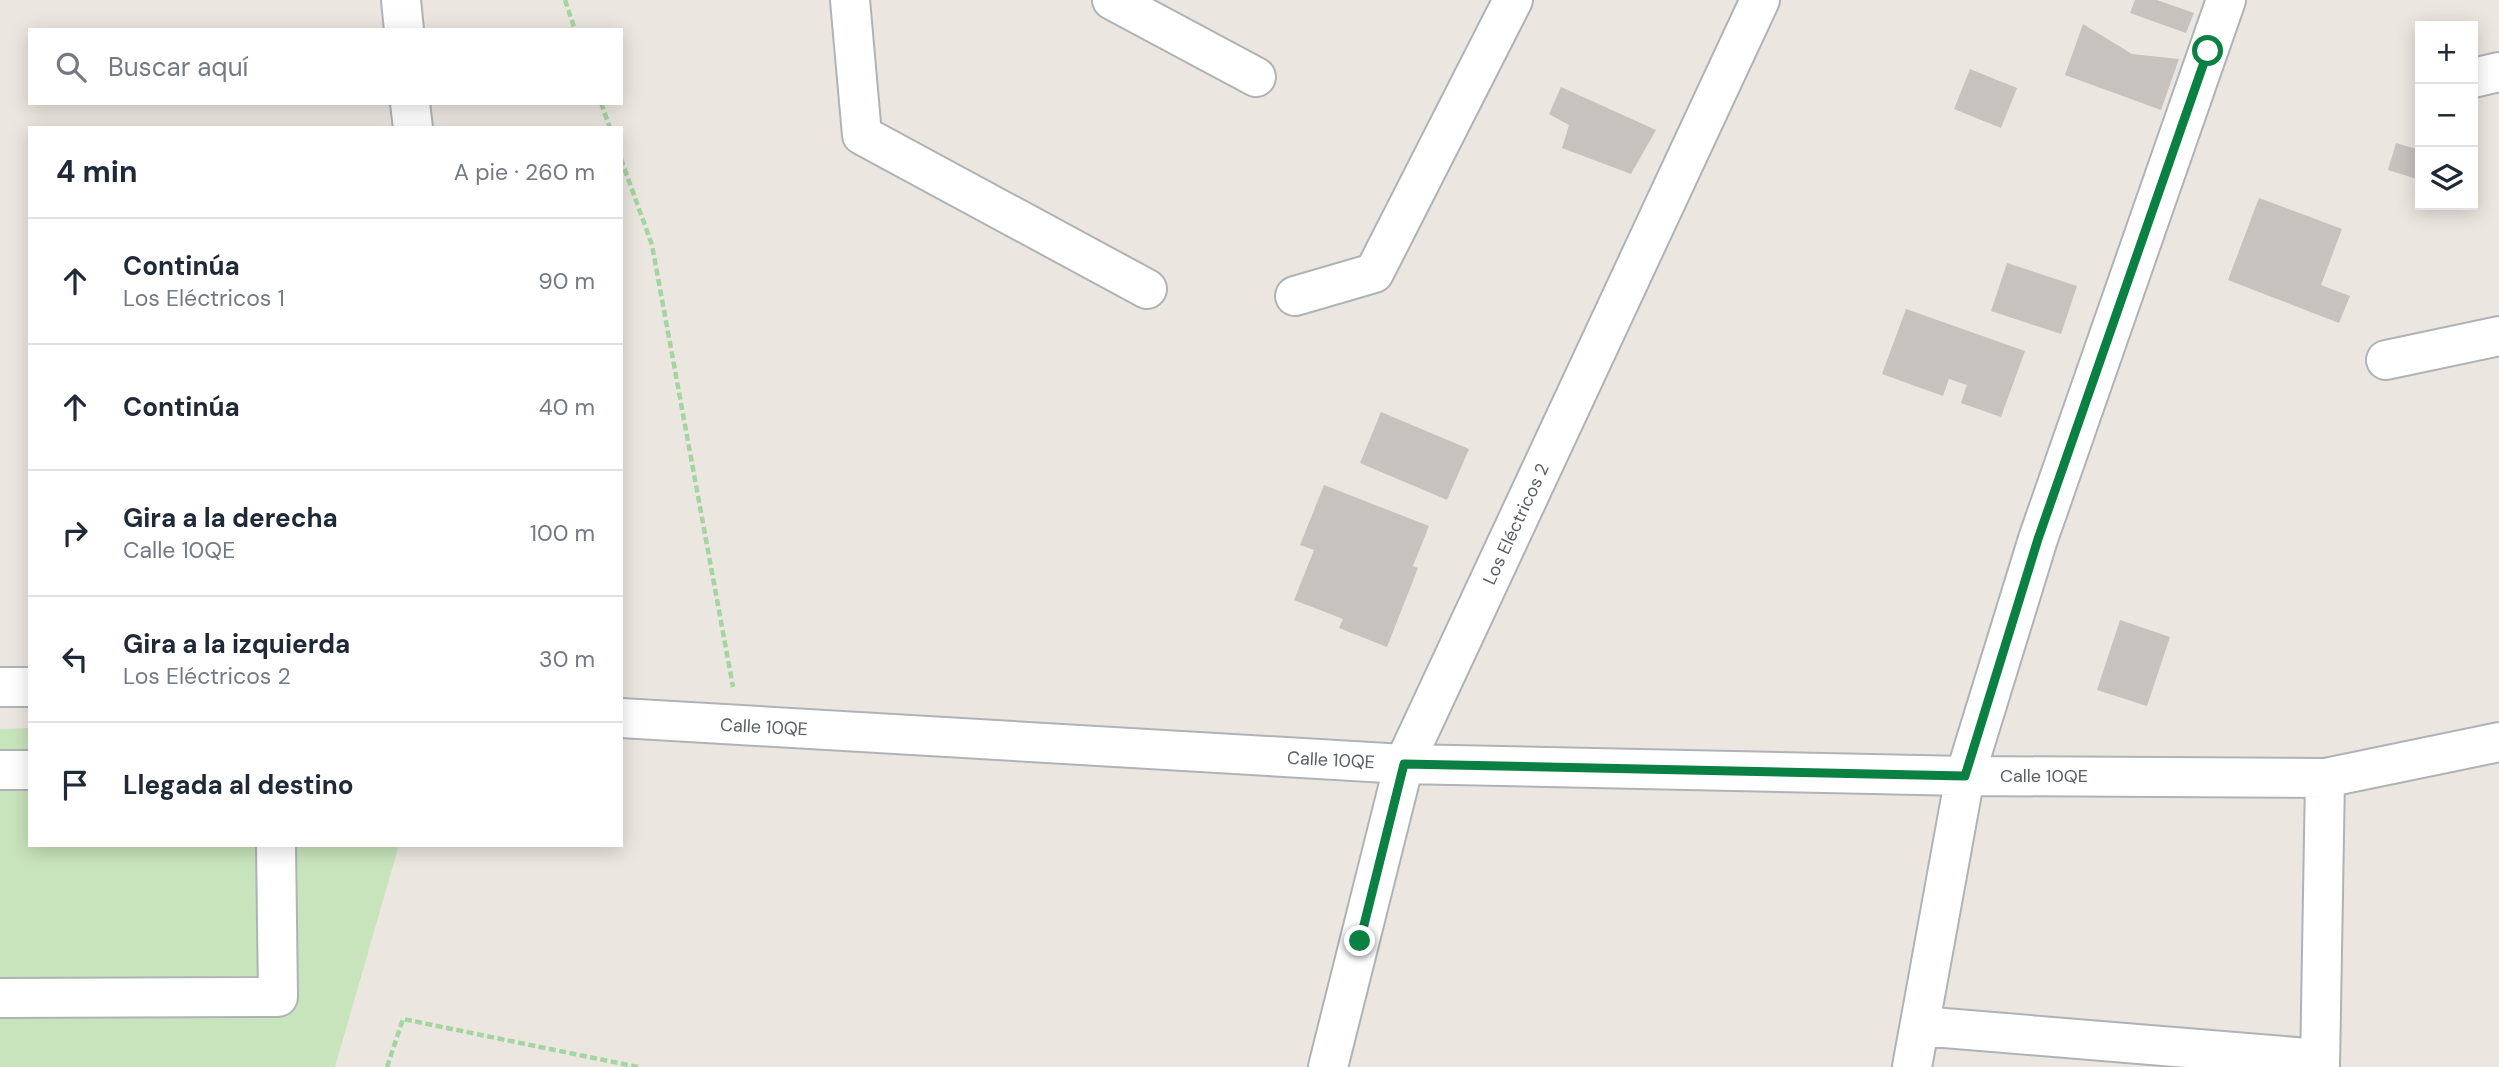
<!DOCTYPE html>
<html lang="es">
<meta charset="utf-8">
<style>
body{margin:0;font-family:"DM Sans",sans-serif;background:#f2f2f3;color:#1f2937}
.controls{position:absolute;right:21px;top:21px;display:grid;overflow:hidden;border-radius:0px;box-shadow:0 4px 18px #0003}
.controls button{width:63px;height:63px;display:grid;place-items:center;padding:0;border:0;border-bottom:2px solid #e0e1e3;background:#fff;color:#1f2937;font:35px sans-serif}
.stop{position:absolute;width:21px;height:21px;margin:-16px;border:5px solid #0b8043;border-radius:50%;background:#fff}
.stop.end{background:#0b8043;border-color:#fff;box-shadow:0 2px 7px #0008}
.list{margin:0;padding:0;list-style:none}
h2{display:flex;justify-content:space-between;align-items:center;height:91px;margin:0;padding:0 28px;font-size:30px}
h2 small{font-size:23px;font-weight:400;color:#747a83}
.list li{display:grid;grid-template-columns:46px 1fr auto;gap:21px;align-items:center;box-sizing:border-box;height:126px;padding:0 28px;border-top:2px solid #e0e1e3}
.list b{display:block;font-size:26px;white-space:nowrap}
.list p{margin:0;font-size:23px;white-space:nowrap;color:#747a83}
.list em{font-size:23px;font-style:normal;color:#747a83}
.icon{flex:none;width:38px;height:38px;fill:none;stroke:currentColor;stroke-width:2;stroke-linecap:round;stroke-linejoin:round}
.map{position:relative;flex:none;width:2499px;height:1067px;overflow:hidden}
.search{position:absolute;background:#fff;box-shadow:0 4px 18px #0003;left:28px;top:28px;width:595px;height:77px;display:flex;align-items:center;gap:18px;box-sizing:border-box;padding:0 24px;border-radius:0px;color:#747a83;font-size:26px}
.panel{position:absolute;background:#fff;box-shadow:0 4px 18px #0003;left:28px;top:126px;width:595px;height:721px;border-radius:0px}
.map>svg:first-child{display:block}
.green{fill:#c8e4bc}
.building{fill:#c8c2bf}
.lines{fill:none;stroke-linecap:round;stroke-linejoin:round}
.minor-casing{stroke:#aeb3b6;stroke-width:42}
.path{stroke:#a2d5a0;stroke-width:4.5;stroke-dasharray:7 3.5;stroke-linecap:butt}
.minor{stroke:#fff;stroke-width:38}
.route{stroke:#0b8043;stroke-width:9}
.labels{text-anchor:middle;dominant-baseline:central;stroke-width:7;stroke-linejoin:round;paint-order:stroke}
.street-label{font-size:18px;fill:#595f61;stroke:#fff}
</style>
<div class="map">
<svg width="2499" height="1067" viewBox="0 0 2499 1067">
<rect width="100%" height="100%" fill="#ece6e0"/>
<!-- green -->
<path class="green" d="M30,728V845H399L335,1067H0V729Z"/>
<!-- building -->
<path class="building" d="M2135,0H2157L2194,13L2186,33L2130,13Z
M2083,24L2132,54L2179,59L2161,110L2065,75Z
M1970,69L2017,88L2001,128L1954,109Z
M1561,87L1656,130L1631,174L1562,148L1569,125L1549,114Z
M2396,143L2420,150V180L2388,170Z
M2259,198L2342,229L2321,285L2350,296L2339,323L2228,280Z
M2007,263L2077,286L2061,334L1991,311Z
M1906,309L2025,351L2001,417L1961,403L1967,385L1949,379L1943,396L1882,374Z
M1381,412L1469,449L1447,500L1360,463Z
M1324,485L1429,526L1413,566L1418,568L1387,647L1339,628L1343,619L1294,600L1314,550L1300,545Z
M2120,620L2170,637L2147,706L2097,690Z"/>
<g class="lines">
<!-- minor casing -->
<g class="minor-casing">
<path id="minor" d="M401,0L404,30
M850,0L862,135L1147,289
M1112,0L1256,77
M2473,78L2499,72
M410,103L413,128
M1295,296L1374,273L1513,0
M2386,360L2499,336
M0,687H30
M621,718L1404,764L1965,776L2325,778L2499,742
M0,770H30
M0,998L278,997L276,845
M1920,1026L2320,1059
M1328,1067L1404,764L1760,0
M1912,1067L1965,776L2038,539L2226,0
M2320,1067L2325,778"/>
</g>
<!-- path -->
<path class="path" d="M565,0L575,30
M601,103L610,128
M621,159L652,245L733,687
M387,1067L403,1019L638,1067"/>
<!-- minor -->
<use href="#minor" class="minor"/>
</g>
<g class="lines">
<!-- route -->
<path class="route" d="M1360,941L1404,764L1965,776L2038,539L2208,51"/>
</g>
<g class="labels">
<!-- street labels -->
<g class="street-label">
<text transform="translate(1516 524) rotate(-65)">Los Eléctricos 2</text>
<text transform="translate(764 727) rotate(3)">Calle 10QE</text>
<text transform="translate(1331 760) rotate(3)">Calle 10QE</text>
<text x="2044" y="776">Calle 10QE</text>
</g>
</g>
</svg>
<div class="controls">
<button>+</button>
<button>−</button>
<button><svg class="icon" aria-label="layers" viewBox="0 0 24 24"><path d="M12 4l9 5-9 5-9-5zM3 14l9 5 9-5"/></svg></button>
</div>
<div class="stop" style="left:2208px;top:51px"></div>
<div class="stop end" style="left:1360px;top:941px"></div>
<div class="search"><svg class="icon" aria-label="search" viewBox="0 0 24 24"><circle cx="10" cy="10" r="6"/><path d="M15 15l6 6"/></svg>Buscar aquí</div>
<section class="panel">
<h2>4 min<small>A pie · 260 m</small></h2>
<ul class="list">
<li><svg class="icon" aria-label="ahead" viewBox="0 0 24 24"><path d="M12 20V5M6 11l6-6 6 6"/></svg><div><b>Continúa</b><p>Los Eléctricos 1</p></div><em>90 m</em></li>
<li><svg class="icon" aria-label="ahead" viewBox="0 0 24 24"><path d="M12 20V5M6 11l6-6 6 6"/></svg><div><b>Continúa</b></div><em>40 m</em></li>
<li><svg class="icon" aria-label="right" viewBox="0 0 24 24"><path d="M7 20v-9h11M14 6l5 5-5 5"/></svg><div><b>Gira a la derecha</b><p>Calle 10QE</p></div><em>100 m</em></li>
<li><svg class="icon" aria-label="left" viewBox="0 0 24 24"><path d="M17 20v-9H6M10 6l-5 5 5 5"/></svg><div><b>Gira a la izquierda</b><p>Los Eléctricos 2</p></div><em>30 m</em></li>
<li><svg class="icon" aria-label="arrive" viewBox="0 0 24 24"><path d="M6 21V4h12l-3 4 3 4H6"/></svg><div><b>Llegada al destino</b></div></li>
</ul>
</section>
</div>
